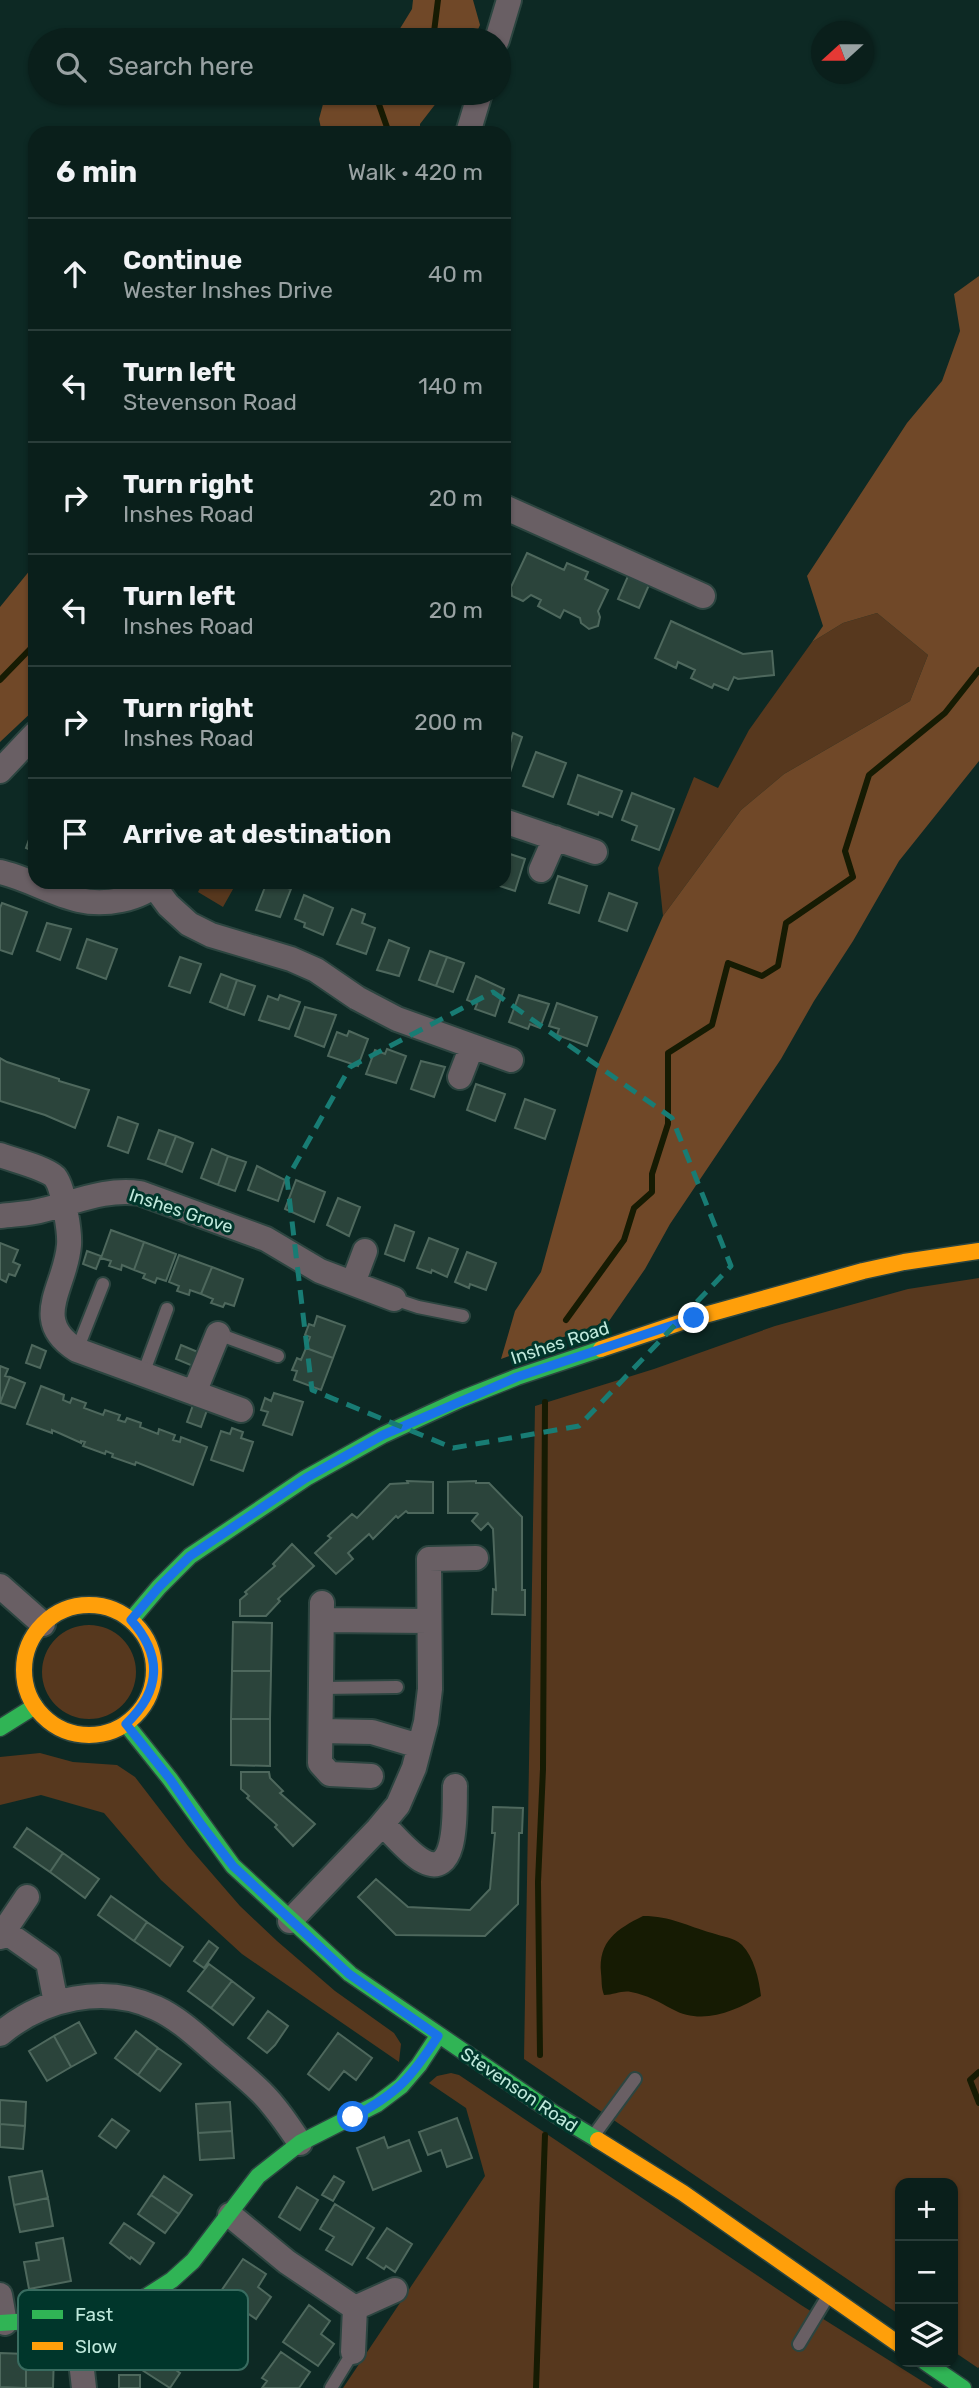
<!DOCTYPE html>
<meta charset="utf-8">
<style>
body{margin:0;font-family:Rubik,sans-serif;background:#132724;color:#f1f3f6}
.controls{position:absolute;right:21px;bottom:21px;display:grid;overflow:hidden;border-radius:14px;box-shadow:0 2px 5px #0004}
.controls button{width:63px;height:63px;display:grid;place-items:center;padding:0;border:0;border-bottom:2px solid #2a3d3a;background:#0a1f1b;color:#f1f3f6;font:35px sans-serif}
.compass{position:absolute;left:811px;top:21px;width:63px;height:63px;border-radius:50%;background:#0a1f1b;box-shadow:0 2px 5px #0004;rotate:249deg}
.stop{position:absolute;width:21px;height:21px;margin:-16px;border:5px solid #1a73e8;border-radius:50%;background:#fff}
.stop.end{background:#1a73e8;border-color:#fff;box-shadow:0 2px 7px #0008}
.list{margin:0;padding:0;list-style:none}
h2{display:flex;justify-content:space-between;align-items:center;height:91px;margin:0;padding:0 28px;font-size:30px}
h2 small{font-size:23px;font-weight:400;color:#99a2a3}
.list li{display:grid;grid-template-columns:46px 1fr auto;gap:21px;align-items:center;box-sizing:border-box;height:112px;padding:0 28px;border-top:2px solid #2a3d3a}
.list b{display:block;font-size:26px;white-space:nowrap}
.list p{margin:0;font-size:23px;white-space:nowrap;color:#99a2a3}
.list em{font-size:23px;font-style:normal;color:#99a2a3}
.icon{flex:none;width:38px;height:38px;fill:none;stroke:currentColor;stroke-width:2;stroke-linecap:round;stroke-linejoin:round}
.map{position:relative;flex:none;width:979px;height:2388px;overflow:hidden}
.search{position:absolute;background:#0a1f1b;box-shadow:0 2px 5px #0004;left:28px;top:28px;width:483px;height:77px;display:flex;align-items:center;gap:18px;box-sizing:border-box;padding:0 24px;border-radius:38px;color:#99a2a3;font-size:26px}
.panel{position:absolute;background:#0a1f1b;box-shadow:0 2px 5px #0004;left:28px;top:126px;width:483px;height:763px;border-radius:21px}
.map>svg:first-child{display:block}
.green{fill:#57381e}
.forest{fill:#704828}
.water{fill:#161b03}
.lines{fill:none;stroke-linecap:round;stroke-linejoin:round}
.stream{stroke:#161b03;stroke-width:6}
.building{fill:#2b443b;stroke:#4e685d;stroke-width:2}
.lane-casing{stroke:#2c4540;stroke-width:16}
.street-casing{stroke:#2c4540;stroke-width:28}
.fast-casing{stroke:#2c4540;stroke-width:19}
.slow-casing{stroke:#2c4540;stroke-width:19}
.lane{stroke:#695f64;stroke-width:12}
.street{stroke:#695f64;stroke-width:24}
.fast{stroke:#30b455;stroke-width:16}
.slow{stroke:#ff9f0a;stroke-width:16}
.route{stroke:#1a73e8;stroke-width:9}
.marked{fill:none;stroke:#187c74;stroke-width:5;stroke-dasharray:14 9;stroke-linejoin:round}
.labels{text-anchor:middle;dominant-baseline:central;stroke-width:6;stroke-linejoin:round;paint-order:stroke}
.street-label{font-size:18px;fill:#bfe9dc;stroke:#00362b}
.key{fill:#00362b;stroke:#396c60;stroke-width:2}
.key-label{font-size:19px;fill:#bfe9dc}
</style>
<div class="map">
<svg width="979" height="2388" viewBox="0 0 979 2388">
<rect width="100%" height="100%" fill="#0d2924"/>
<!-- green -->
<path class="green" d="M877,613L928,655L910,701L784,774L741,810L663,916L658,868L694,777L718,788L749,730L812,642L843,623Z
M203,882H237L223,907L198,892Z
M979,1278V2367L978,2368L953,2351V2183H900V2315L524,2059L535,1406L654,1369L775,1326L908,1289Z
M42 1672a47 47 0 1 1 94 0a47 47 0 1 1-94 0Z
M40,1753L73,1762L117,1765L135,1777L188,1846L240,1906L277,1941L335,1991L394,2033L401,2044L399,2062L242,1954L161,1880L104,1813L41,1795L0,1805V1757Z
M451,2073L459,2075L801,2305L933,2388H343L485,2176L466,2108L429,2083L437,2076Z"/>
<!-- forest -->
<path class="forest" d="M413,0H473L480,25L473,40H393L412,9Z
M326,93H444L420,124V133H322L319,119Z
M979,276V761L899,861L853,941L814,1001L781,1059L670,1224L645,1269L609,1321L501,1359L515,1311L541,1272L599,1062L663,916L741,810L784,774L910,701L928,655L877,613L843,623L812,642L823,626L807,576L907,423L942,381L960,331L954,294Z
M35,564V709L0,742V607Z"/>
<!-- water -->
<path class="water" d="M643,1916C671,1916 687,1926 712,1933C723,1937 733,1937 742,1945C754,1957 759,1979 761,1996C735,2011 702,2026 672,2009C659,2002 647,1995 631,1992C622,1990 614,1995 604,1995C601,1987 602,1981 601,1973C598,1941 617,1929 643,1916Z"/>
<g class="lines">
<!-- stream -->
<path class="stream" d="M433,40L438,0
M375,93L389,133
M0,680L35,644
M566,1320L624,1240L634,1208L652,1192V1174L668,1124V1053L712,1025L728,963L762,976L778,966L786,923L853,877L845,851L869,775L945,713L979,670
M540,2055L538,1882L543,1769L545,1402
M979,2072L970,2080L979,2103
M536,2388L545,2135"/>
</g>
<!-- building -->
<path class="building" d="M527,553L564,570L567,563L588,572L585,579L608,590L598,611L600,617L598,626L589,629L581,623L580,618L564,610L560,618L538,606L541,600L531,595L523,601L512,596L511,587Z
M628,576L649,585L639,608L618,599Z
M671,621L743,654L772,651L774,675L738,679L734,677L728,690L714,684L712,688L691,678L695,670L678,662L676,668L655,658Z
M513,733L522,737L507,781L504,780V740L510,743Z
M536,752L566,763L553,797L523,786Z
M578,775L622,791L612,817L599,812L598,815L568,804Z
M632,793L674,809L659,850L632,840L637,826L622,820Z
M35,823V852L26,848Z
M504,852L525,859L515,891L494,884V882H504Z
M558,876L587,886L579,913L549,903Z
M267,882L291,889L280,917L256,910Z
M609,893L637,903L627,931L599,921Z
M304,895L333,908L323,935L304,927L305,923L295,919Z
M2,903L27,912L12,954L0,950V908Z
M352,909L365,914L362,923L375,928L366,954L337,944Z
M47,923L71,929L60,960L37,951Z
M87,939L117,949L106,979L77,968Z
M389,940L409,948L399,976L377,970Z
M430,951L447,957L436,986L419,980Z
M180,957L201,964L190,993L169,986Z
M447,957L464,963L453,992L436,986Z
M221,974L237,980L227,1009L210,1002Z
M476,976L504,989L495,1016L475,1009L477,1004L467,1000Z
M237,980L255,986L244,1015L227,1009Z
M280,995L300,1002L289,1029L259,1020L268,996L278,1000Z
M519,995L549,1004L540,1028L530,1024L528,1029L509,1022Z
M557,1003L597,1017L587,1046L557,1035L559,1029L549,1026Z
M305,1007L336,1015L324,1047L295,1036Z
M349,1031L368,1039L358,1066L328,1056L337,1032L347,1036Z
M387,1049L406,1056L396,1083L366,1074L375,1050L385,1054Z
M0,1058L7,1062L59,1079V1081L89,1090L75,1128L45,1115L0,1101Z
M421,1061L445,1067L434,1097L411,1089Z
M476,1084L505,1094L495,1121L467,1110Z
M525,1099L555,1110L545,1139L515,1128Z
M118,1117L138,1124L128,1153L108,1146Z
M159,1130L176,1136L165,1165L148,1159Z
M176,1136L193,1143L182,1172L165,1165Z
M212,1149L228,1156L218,1185L201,1178Z
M228,1156L246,1162L235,1191L218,1185Z
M257,1166L285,1180L278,1201L248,1190Z
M296,1180L325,1192L314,1222L285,1209Z
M338,1198L360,1207L349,1236L327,1225Z
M395,1225L414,1232L404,1261L385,1254Z
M111,1230L144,1242L134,1270L122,1265L121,1270L109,1266L111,1261L101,1258Z
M429,1238L458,1249L447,1277L432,1270L431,1273L417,1268Z
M144,1242L176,1254L166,1281L157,1278L155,1283L143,1278L145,1274L134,1270Z
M0,1243L18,1250L13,1262L20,1265L15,1276L9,1274L6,1282L0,1279Z
M87,1251L101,1256L96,1269L83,1264Z
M467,1252L496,1263L486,1290L470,1284L469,1288L455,1282Z
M179,1255L212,1267L201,1294L190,1290L189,1295L177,1291L179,1286L169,1282Z
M212,1267L243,1279L234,1306L225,1303L223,1307L211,1303L213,1299L201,1294Z
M317,1316L345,1326L333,1358L306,1348L310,1337L305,1335L309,1324L314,1326Z
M32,1345L46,1351L40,1368L26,1363Z
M181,1345L198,1352L193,1366L176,1359Z
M306,1348L333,1358L321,1390L294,1380L297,1371L292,1370L297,1358L301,1360Z
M0,1366L8,1369L5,1376L10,1377L0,1403Z
M10,1377L25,1383L15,1408L0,1403Z
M41,1386L64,1395L63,1400L70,1403L72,1398L86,1403L84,1408L103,1415L105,1410L120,1415L118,1420L125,1422L127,1418L141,1423L140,1427L158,1434L159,1429L175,1435L173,1440L180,1442L181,1437L207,1447L193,1485L136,1462L135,1465L112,1457L113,1454L106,1451L105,1454L83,1446L85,1442L81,1441V1443L59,1433L52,1430V1433L27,1424Z
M274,1393L303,1402L292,1435L263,1425L268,1412L261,1410L265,1398L271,1401Z
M193,1405L207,1410L201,1427L187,1422Z
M232,1428L243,1432L241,1438L253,1442L243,1471L211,1460L221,1431L230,1434Z
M407,1481L433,1482V1513H408L406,1511L398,1518L396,1516L373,1539L369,1534L348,1553L353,1559L336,1574L315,1553L331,1538L328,1536L352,1514L357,1518L390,1484L408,1483Z
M476,1481V1483H489L522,1517V1590H525V1615L492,1614L493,1589L496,1590L493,1529L488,1523L481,1530L472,1521L478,1514L477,1513H448V1482Z
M292,1544L314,1566L278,1599L280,1601L266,1616H240V1600L247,1594L245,1592L275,1566L273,1564Z
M233,1622L272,1623L271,1671H232Z
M232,1671H271L270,1719H231Z
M231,1719H270V1766L231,1765Z
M241,1772H269L270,1778L283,1791L280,1793L315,1824L293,1846L275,1827L277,1825L247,1798L249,1796L241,1789Z
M493,1807L523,1808L522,1833H519L518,1904L485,1936L396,1935L358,1897L376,1879L408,1907L470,1910L490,1889L495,1833H492Z
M27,1828L63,1853L50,1872L14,1847Z
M63,1853L99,1879L85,1898L50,1872Z
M111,1896L147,1922L134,1941L98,1915Z
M147,1922L183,1947L170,1966L134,1941Z
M209,1941L218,1948L204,1968L194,1961Z
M209,1964L232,1981L211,2008L188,1991Z
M232,1981L254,1998L233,2025L211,2008Z
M268,2011L288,2026L275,2045L267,2053L248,2038Z
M79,2022L96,2053L71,2067L54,2036Z
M136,2031L158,2048L138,2075L115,2058Z
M338,2033L372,2058L356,2080L344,2071L329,2090L308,2074Z
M54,2036L71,2067L47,2081L29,2051Z
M158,2048L181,2064L160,2091L138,2075Z
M0,2100L26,2102L25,2126L0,2124Z
M230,2102L232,2131L198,2133L196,2104Z
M457,2118L472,2158L447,2167L441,2150L428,2155L419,2132Z
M112,2119L129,2131L116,2148L99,2136Z
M0,2124L25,2126L23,2149L0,2147Z
M232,2131L234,2158L200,2160L198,2133Z
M384,2137L388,2148L409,2140L421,2171L373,2190L357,2148Z
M42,2171L48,2198L14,2205L9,2177Z
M164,2176L192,2195L179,2214L151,2195Z
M334,2176L344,2182L333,2201L322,2195Z
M297,2187L318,2200L300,2230L279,2217Z
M151,2195L179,2214L165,2233L138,2214Z
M48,2198L53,2226L20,2232L14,2205Z
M335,2204L374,2228L352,2265L326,2250L334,2237L320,2229Z
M124,2223L154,2243L140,2264L131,2257L130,2259L110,2243Z
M387,2228L412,2244L395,2272L386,2266L384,2269L367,2258Z
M63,2238L71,2281L29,2289L24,2262L39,2260L36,2243Z
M243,2259L266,2274L258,2287L271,2297L256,2319L219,2294Z
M309,2305L330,2321L321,2334L334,2344L318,2366L283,2342Z
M141,2333L172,2354L166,2363L180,2373L170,2388L128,2361L133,2353L129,2350Z
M281,2352L310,2372L299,2388H262L267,2381L262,2378Z
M0,2353L26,2354V2388L0,2387Z
M26,2354H54L53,2388H26Z
M119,2375H140V2388H119Z"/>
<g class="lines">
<!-- lane casing -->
<g class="lane-casing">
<path id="lane" d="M394,1299L418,1307L463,1316
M218,1334L278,1356
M77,1350L103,1284
M143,1374L167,1309
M321,1688L397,1687
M594,2135L635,2079
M799,2344L828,2296
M331,2388L353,2352"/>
</g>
<!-- street casing -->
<g class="street-casing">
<path id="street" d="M497,40L509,0
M468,133L480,93
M504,507L703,596
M0,771L35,734
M504,821L595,852
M541,870L555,838
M0,872C27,878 52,894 79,900C104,906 140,900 158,882
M154,886L168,905L189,924L211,935L291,959L316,970L357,998L397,1019L511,1060
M460,1077L472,1046
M0,1155C13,1160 46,1168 55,1177C61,1185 63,1198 65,1208C67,1220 70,1233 69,1245C66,1287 29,1320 77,1350L241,1410
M0,1216C14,1214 30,1214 43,1210C76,1202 106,1188 140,1193L266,1239L320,1271L394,1299
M353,1283L365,1251
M194,1393L218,1334
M0,1586L43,1624
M322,1603L320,1763L330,1774L371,1776
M322,1620L428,1621
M321,1731L372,1732L419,1746
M382,1824C395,1835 408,1853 423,1861C460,1881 454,1803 455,1786
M290,1921L378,1829L398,1805L414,1768L426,1722L430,1689L429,1559L476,1558
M4,1931L48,1962L56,2003
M0,1937L27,1897
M0,2034C43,1998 104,1984 156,2008C180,2019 200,2039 220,2056C234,2068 248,2079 261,2092C276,2107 288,2125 300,2143
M230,2215L287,2262L355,2308
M0,2295L5,2323
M76,2318L84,2388
M353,2352L355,2308L395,2290"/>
</g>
<!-- fast casing -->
<g class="fast-casing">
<path id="fast" d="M131,1620L159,1587L190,1556L306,1478L383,1435L459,1400L517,1377L601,1349
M126,1724L170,1779L233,1866L350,1974L555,2114L598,2140
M0,1728L35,1706
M0,2323L76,2318L113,2311L144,2298L172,2280L193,2261L258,2176L300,2143L377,2104L401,2086L419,2065L438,2036
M925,2362L963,2388"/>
</g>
<!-- slow casing -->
<g class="slow-casing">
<path id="slow" d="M601,1349L694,1318L863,1271L904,1262L979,1251
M24 1670a65 65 0 1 1 130 0a65 65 0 1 1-130 0Z
M598,2140L683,2193L900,2345"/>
</g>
<!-- lane -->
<use href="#lane" class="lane"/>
<!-- street -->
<use href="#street" class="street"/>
<!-- fast -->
<use href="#fast" class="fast"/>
<!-- slow -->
<use href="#slow" class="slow"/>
</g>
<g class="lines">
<!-- route -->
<path class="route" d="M353,2117C398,2093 411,2078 438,2036L349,1974L233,1866L200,1823L170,1779L126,1724C161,1691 163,1656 131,1620L159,1587L190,1556L306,1478L383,1435L517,1377L694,1318"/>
</g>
<!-- marked area -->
<path class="marked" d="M493,992L672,1118L731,1266L579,1426L453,1448L312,1390L287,1179L350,1067Z"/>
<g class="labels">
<!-- street labels -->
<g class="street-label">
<text transform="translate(181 1211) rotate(18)">Inshes Grove</text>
<text transform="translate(560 1343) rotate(-18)">Inshes Road</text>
<text transform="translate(519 2090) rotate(34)">Stevenson Road</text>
</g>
</g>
<!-- legend -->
<rect x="18" y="2290" width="230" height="80" rx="10" class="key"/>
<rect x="32" y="2310" width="31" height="9" fill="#30b455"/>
<rect x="32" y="2342" width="31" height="8" fill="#ff9f0a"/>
<g class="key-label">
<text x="75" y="2321">Fast</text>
<text x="75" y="2353">Slow</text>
</g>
</svg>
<div class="controls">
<button>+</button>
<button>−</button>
<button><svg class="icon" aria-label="layers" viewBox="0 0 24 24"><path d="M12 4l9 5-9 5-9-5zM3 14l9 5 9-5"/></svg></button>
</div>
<svg class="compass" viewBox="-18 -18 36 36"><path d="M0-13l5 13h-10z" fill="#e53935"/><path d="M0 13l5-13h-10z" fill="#99a2a3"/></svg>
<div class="stop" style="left:353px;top:2117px"></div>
<div class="stop end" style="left:694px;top:1318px"></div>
<div class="search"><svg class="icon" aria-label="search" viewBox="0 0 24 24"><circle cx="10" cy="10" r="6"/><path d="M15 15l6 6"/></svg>Search here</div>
<section class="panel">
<h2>6 min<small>Walk · 420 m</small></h2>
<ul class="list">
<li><svg class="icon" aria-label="ahead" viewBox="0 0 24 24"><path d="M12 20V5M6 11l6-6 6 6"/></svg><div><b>Continue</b><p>Wester Inshes Drive</p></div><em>40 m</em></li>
<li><svg class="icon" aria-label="left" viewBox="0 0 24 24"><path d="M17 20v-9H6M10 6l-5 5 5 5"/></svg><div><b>Turn left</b><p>Stevenson Road</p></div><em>140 m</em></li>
<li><svg class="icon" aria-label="right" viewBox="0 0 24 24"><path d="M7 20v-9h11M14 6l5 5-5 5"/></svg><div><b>Turn right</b><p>Inshes Road</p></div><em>20 m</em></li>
<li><svg class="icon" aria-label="left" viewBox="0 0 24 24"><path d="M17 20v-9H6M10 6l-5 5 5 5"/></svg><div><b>Turn left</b><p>Inshes Road</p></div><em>20 m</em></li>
<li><svg class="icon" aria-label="right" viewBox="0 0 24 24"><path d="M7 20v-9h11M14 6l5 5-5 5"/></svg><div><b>Turn right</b><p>Inshes Road</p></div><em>200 m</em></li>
<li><svg class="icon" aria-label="arrive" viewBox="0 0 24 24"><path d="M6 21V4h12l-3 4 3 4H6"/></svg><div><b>Arrive at destination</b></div></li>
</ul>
</section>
</div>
